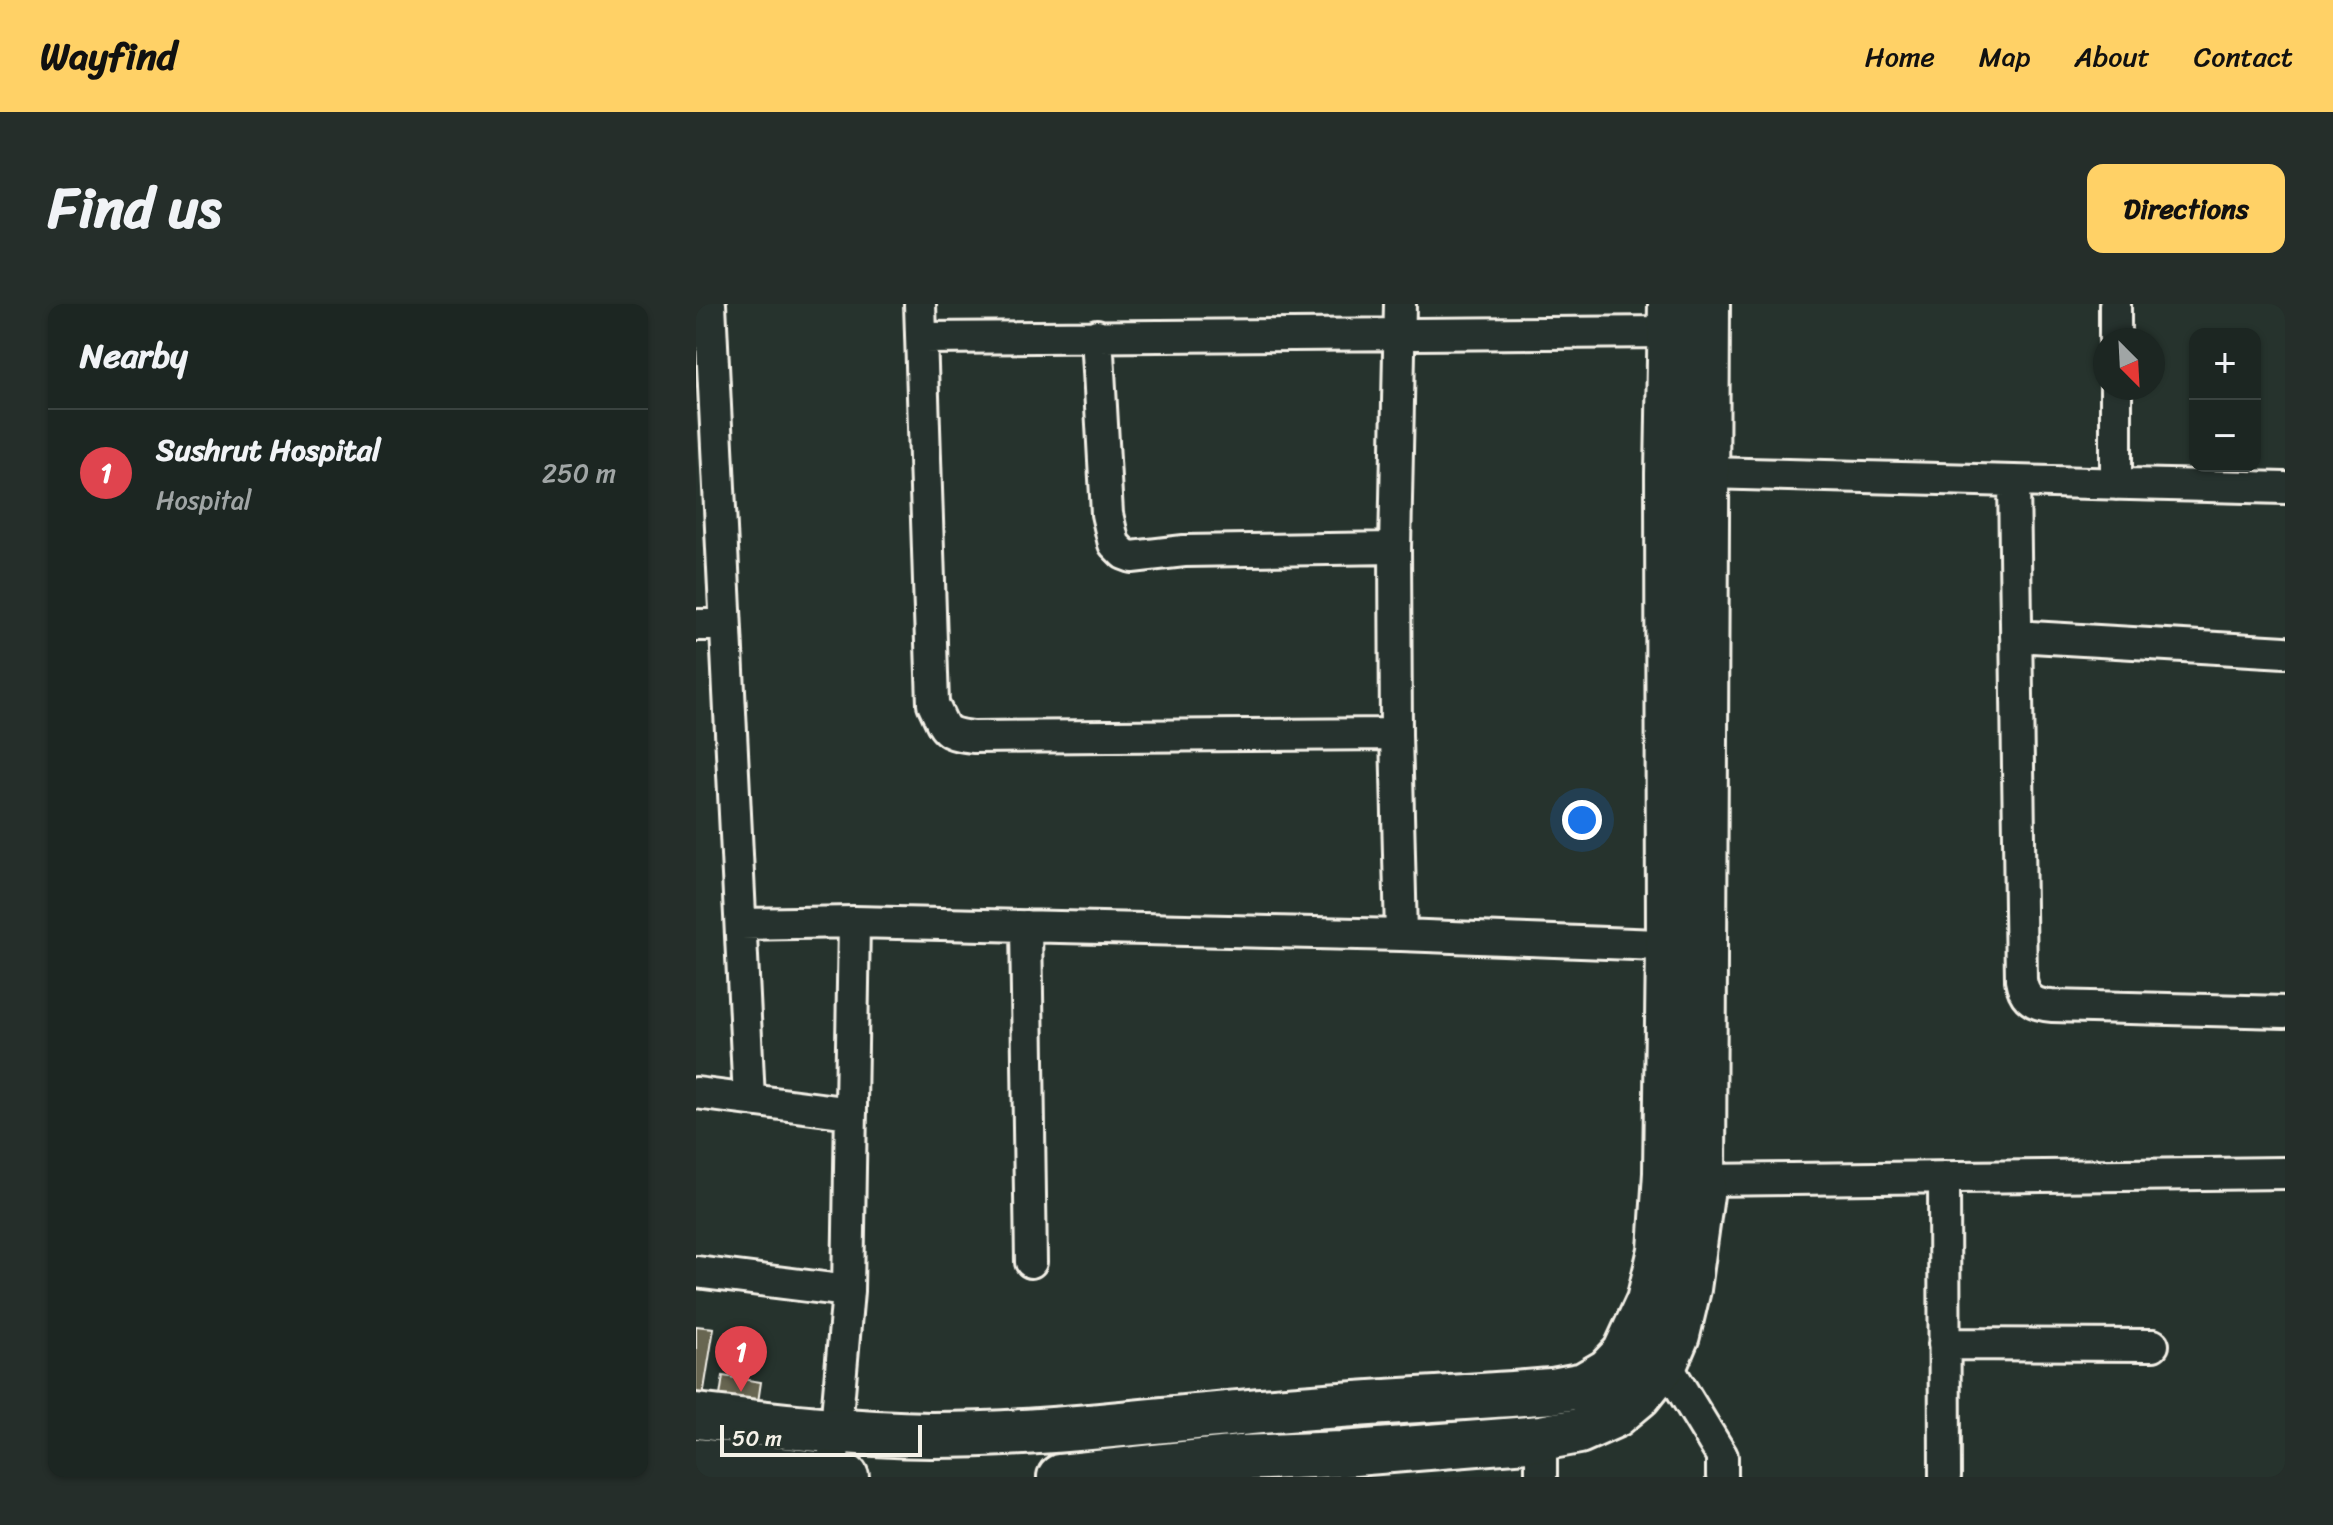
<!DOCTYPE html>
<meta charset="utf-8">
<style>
body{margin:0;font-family:Sriracha,sans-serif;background:#252e2a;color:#f1f3f6}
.controls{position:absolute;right:24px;top:24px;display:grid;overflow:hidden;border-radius:16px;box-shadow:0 2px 6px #0004}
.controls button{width:72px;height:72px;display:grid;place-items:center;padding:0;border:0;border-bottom:2px solid #3a4340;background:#1c2622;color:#f1f3f6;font:40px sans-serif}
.compass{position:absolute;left:1397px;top:24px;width:72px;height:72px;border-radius:50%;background:#1c2622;box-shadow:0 2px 6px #0004;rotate:156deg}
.scale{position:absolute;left:24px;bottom:20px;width:202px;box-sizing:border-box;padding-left:8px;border:4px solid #f4f1e8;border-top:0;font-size:22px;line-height:28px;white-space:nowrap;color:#f4f1e8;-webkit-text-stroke:6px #26332d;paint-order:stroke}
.you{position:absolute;left:886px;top:516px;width:28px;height:28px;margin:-20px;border:6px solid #fff;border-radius:50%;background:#1a73e8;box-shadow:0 0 0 12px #1a73e833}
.badge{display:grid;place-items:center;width:52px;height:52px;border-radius:50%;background:#ffd166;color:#fff;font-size:26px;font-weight:700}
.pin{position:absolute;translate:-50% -66px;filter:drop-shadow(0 2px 4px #0008)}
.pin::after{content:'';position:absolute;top:42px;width:28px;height:24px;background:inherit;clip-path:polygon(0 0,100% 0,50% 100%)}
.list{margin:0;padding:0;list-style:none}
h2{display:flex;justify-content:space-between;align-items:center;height:104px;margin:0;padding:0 32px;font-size:34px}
h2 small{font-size:26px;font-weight:400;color:#a0a5a5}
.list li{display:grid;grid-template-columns:52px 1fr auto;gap:24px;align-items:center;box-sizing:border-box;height:128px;padding:0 32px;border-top:2px solid #3a4340}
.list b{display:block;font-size:30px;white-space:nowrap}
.list p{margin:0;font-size:26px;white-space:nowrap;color:#a0a5a5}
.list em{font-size:26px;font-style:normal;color:#a0a5a5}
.map{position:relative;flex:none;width:1589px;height:1173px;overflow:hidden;border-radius:16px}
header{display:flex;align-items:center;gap:48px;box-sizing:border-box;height:112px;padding:0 40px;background:#ffd166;color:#111}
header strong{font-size:38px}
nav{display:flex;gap:44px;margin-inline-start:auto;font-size:28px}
.intro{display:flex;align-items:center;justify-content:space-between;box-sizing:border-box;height:192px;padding:0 48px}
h1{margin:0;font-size:56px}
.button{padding:20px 36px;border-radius:16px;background:#ffd166;color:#111;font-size:28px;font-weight:700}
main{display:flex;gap:48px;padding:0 48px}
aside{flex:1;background:#1c2622;border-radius:16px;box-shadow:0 2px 6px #0004}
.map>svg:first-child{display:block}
.building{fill:#676651;stroke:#f4f1e8;stroke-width:2}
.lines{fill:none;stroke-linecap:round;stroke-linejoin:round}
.street-casing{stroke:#f4f1e8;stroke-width:36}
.secondary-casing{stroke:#f4f1e8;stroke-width:50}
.street{stroke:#26332d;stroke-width:30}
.secondary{stroke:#26332d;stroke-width:44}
</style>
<header>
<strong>Wayfind</strong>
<nav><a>Home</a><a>Map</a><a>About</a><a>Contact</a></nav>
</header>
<div class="intro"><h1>Find us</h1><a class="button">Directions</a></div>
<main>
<aside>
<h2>Nearby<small></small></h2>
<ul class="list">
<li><span class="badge" style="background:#e0444e">1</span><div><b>Sushrut Hospital</b><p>Hospital</p></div><em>250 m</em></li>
</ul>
</aside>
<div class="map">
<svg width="1589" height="1173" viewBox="0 0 1589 1173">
<rect width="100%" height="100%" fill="#26332d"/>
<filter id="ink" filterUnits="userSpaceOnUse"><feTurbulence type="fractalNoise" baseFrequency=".0125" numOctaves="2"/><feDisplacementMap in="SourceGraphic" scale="16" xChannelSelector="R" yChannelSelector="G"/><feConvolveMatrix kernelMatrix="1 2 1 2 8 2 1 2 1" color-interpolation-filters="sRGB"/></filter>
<g filter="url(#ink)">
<!-- building -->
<path class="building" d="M0,1022L18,1024L5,1105H0Z
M27,1072L65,1078L62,1098L24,1092Z"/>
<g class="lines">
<!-- street casing -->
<g class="street-casing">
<path id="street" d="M14,0L53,795
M224,0L237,400C250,427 246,429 277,433L700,430
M704,0L699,244L700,430L705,631
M1419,0V36
M401,31L411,210L418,240L428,250L436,253L488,247L699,244
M226,34L974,28
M1420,84V180
M1011,169L1589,184
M1318,177L1325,676C1328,695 1338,701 1356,702L1589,708
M0,321H29
M1320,332L1589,348
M45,620L158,618
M330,622L335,958
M0,789L155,809
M1248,873L1249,1173
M1007,876L1589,869
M0,968L152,987
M1248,1040L1457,1041
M961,1045L1026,1152V1173
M845,1134V1173
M138,1146L152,987L158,618L705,631L989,642"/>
</g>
<!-- secondary casing -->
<g class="secondary-casing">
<path id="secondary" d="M0,1112C78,1121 156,1130 235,1131C342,1131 448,1117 554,1108C654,1099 755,1095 856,1087L888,1081L912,1067L929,1049L953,997L965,946L970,869L973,642L972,169L975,0
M0,1157L150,1173
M364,1173L545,1154L646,1150L845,1134L883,1127L919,1111L943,1091L970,1057L981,1031L992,985L1007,876L1011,0"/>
</g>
<!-- street -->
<use href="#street" class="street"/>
<!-- secondary -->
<use href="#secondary" class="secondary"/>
</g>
</g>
</svg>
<div class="controls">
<button>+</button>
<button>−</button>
</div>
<svg class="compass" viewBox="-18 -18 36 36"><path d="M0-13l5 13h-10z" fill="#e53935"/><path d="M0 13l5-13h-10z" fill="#a0a5a5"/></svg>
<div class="scale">50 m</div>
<div class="you"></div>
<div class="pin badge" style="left:45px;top:1088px;background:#e0444e">1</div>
</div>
</main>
